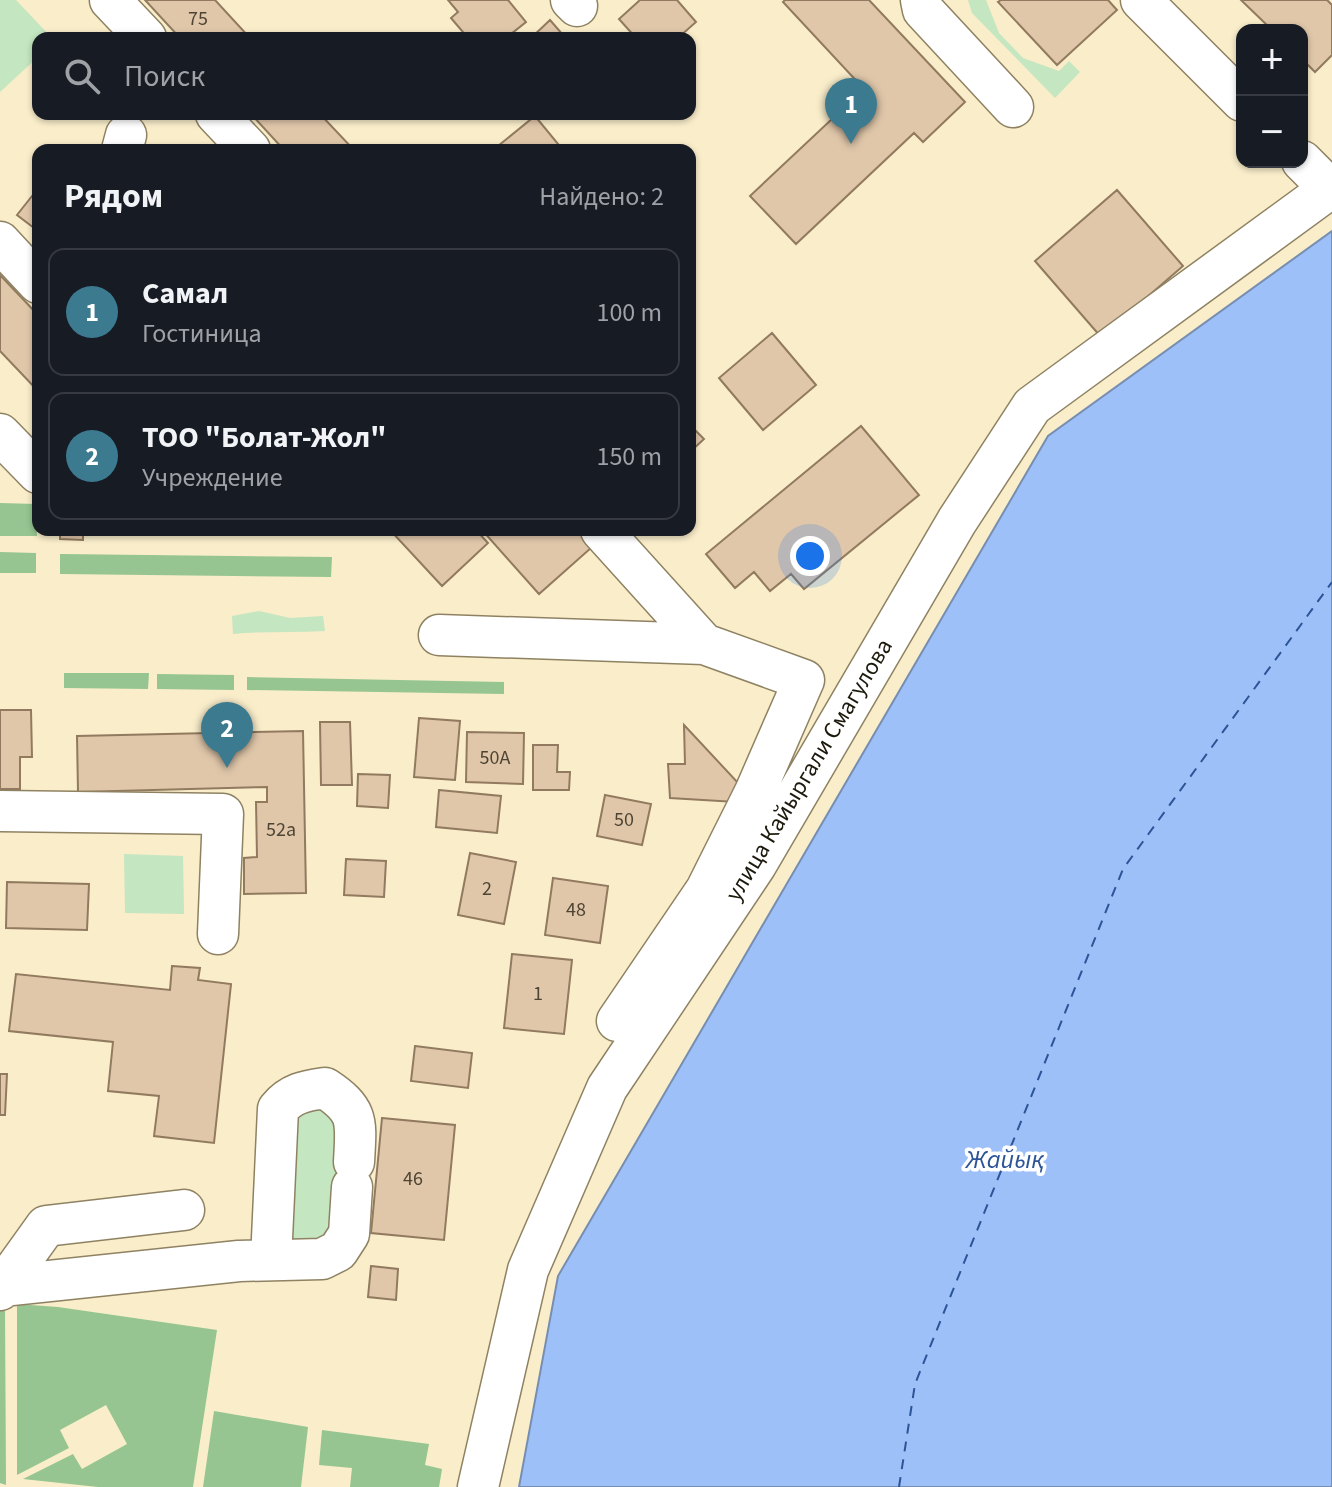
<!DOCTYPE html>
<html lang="ru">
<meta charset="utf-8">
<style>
body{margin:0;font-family:"Source Sans 3",sans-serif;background:#242831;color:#f1f3f6}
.controls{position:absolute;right:24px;top:24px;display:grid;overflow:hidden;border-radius:16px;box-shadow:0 2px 6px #0004}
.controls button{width:72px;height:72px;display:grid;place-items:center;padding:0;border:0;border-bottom:2px solid #363941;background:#171b24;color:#f1f3f6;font:40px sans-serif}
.you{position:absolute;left:810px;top:556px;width:28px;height:28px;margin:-20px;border:6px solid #fff;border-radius:50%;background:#1a73e8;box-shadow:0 0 0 12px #1a73e833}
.badge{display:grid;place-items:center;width:52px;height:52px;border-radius:50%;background:#3c7a8f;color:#fff;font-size:26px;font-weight:700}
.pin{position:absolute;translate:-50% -66px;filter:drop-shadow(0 2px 4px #0008)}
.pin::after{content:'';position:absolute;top:42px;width:28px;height:24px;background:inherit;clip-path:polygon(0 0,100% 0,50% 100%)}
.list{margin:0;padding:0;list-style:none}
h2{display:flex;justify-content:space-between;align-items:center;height:104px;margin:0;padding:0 32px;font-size:34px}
h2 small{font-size:26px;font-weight:400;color:#9ea1a6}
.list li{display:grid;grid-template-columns:52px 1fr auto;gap:24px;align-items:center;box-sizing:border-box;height:128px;margin:0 16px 16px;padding:0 16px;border:2px solid #363941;border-radius:16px}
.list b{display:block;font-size:30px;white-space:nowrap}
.list p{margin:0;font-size:26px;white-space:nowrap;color:#9ea1a6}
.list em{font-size:26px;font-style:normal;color:#9ea1a6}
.icon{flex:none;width:44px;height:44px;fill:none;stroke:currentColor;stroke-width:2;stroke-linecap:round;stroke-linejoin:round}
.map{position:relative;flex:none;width:1332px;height:1487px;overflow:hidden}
.search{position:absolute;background:#171b24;box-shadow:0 2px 6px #0004;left:32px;top:32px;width:664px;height:88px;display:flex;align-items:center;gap:20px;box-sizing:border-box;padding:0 28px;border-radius:16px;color:#9ea1a6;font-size:30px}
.panel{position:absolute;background:#171b24;box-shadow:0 2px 6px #0004;left:32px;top:144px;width:664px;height:392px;border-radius:16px}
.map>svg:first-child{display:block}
.green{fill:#c4e6c0}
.forest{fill:#96c591}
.water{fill:#9ec0f8;stroke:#778eb1;stroke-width:2}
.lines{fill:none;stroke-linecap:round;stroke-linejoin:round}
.ferry{stroke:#2c5497;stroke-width:2;stroke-dasharray:10 8;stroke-linecap:butt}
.building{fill:#e0c7aa;stroke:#917a5f;stroke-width:2}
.minor-casing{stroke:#8e8262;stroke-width:43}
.minor{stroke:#fff;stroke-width:40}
.labels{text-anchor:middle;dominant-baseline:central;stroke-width:7;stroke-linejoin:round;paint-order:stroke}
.number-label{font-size:20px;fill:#4e4434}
.street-label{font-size:24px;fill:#1d190c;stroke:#fff}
.water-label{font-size:26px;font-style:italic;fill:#2c5497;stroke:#fff}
</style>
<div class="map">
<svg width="1332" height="1487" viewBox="0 0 1332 1487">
<rect width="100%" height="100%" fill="#f9edca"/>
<!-- green -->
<path class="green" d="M0,0H16L52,38H38V57L0,92Z
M968,0H986L999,33L1023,58L1059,71L1069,61L1080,72L1055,98L972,13Z
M259,611L290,618L323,616L325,631C294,633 264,631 233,634L232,616Z
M124,854L183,856L184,914L125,913Z
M306,1101L345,1119L334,1223L321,1241L297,1243L286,1235L287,1121Z"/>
<!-- forest -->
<path class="forest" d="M0,503L36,504L37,536H0Z
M0,552L36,553V573H0Z
M60,554L332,557L331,577L60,574Z
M64,673H149L148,689L64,688Z
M157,674L234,675V690L157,689Z
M247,677L504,682V694L247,690Z
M0,1302L5,1308L6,1485L0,1483Z
M17,1304L58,1307L217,1330L193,1487H98L23,1479L73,1454L82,1469L127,1444L106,1405L60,1430L69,1448L17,1475Z
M214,1411L308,1427L301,1487H203Z
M322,1430L429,1444L425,1465L442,1469L439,1487H350L352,1468L319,1465Z"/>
<!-- water -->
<path class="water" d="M1332,231V1487H519L558,1276L1048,436Z"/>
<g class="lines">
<!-- ferry -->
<path class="ferry" d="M899,1487L915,1384L1123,869L1332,582"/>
</g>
<!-- building -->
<path class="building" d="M145,0H215L250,38H180Z
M448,0H508L526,22L506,38H468L451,18L458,12Z
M640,0H677L696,22L678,38H636L619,19Z
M785,0H869L965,102L923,142L914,133L796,244L750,196L864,89L783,2Z
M1001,0H1108L1117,10L1057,65L998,2Z
M1241,0H1327L1332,5V55L1315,72L1302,59V30H1272Z
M550,20L563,35L560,38H531Z
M251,114H320L354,150H284Z
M535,116L563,150H493Z
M1117,190L1183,266L1101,337L1035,261Z
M32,196L38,200V231L17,215Z
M0,275L38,315V391L0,351Z
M772,333L816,385L763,430L719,378Z
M690,425L704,439L690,452Z
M861,426L919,495L804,589L791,574L770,591L754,572L735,588L706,554Z
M60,530H83V540L60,539Z
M390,530H476L488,543L442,586Z
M482,530H592L600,540L539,594Z
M0,710H31L32,757H20V789H0Z
M419,718L460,721L455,780L414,777Z
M320,722H350L352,785H321Z
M684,725L740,785L736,802L670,798L668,764H685Z
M303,731L306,893L244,894V858L257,857L256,802H267V787L78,792L77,736Z
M467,732L524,733L523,784L466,782Z
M533,745H558L557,772H570L569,790H533Z
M358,774L390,775L388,808L357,806Z
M439,790L501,796L497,833L436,827Z
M605,795L651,804L642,845L597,836Z
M470,853L516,862L504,924L458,915Z
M346,859L386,861L384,897L344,895Z
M553,878L608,886L600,943L545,935Z
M7,882L89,884L87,930L6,928Z
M512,954L572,960L564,1034L504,1028Z
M172,966L200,968L198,980L231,984L214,1143L154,1136L159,1096L108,1091L113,1042L9,1031L16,974L170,990Z
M415,1046L472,1053L468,1088L411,1081Z
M0,1074H7L5,1115H0Z
M382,1118L455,1125L444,1240L371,1233Z
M371,1266L398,1269L396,1300L368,1297Z"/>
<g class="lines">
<!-- minor casing -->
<g class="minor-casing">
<path id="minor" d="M110,0L146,38
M571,0L577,6
M921,0L923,10L1013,107
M1141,0L1242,101
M216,114L250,150
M122,150L126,135
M1302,161L1330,189
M0,242L38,283
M0,434L38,473
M601,530L704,644L804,680L755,792L706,890L617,1021
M439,635L704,644
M0,811L223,814L218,934
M271,1260L278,1109C291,1093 305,1091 325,1088C360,1111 356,1122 354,1162
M2,1286L239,1261L322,1259L338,1251L349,1234L352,1187
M0,1290L46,1226L184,1210
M478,1487L528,1270L607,1088L756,865L957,521L1032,406L1332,187"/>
</g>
<!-- minor -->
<use href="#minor" class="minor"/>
</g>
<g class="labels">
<!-- number labels -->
<g class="number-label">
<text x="198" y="19">75</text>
<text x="495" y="758">50А</text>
<text x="624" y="820">50</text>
<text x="281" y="830">52а</text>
<text x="487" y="889">2</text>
<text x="576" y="910">48</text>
<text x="538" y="994">1</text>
<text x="413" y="1179">46</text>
</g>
<!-- street labels -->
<g class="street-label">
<text transform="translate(809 770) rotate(-59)">улица Кайыргали Смагулова</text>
</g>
<!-- water labels -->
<g class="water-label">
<text x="1005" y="1159">Жайық</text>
</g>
</g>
</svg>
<div class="controls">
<button>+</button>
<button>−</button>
</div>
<div class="you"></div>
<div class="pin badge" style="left:851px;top:144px">1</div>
<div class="pin badge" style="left:227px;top:768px">2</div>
<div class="search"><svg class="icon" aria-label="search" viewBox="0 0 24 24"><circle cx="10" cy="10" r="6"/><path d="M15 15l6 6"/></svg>Поиск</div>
<section class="panel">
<h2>Рядом<small>Найдено: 2</small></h2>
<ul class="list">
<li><span class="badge">1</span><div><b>Самал</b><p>Гостиница</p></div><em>100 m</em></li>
<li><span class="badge">2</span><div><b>ТОО &quot;Болат-Жол&quot;</b><p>Учреждение</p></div><em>150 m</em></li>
</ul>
</section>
</div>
